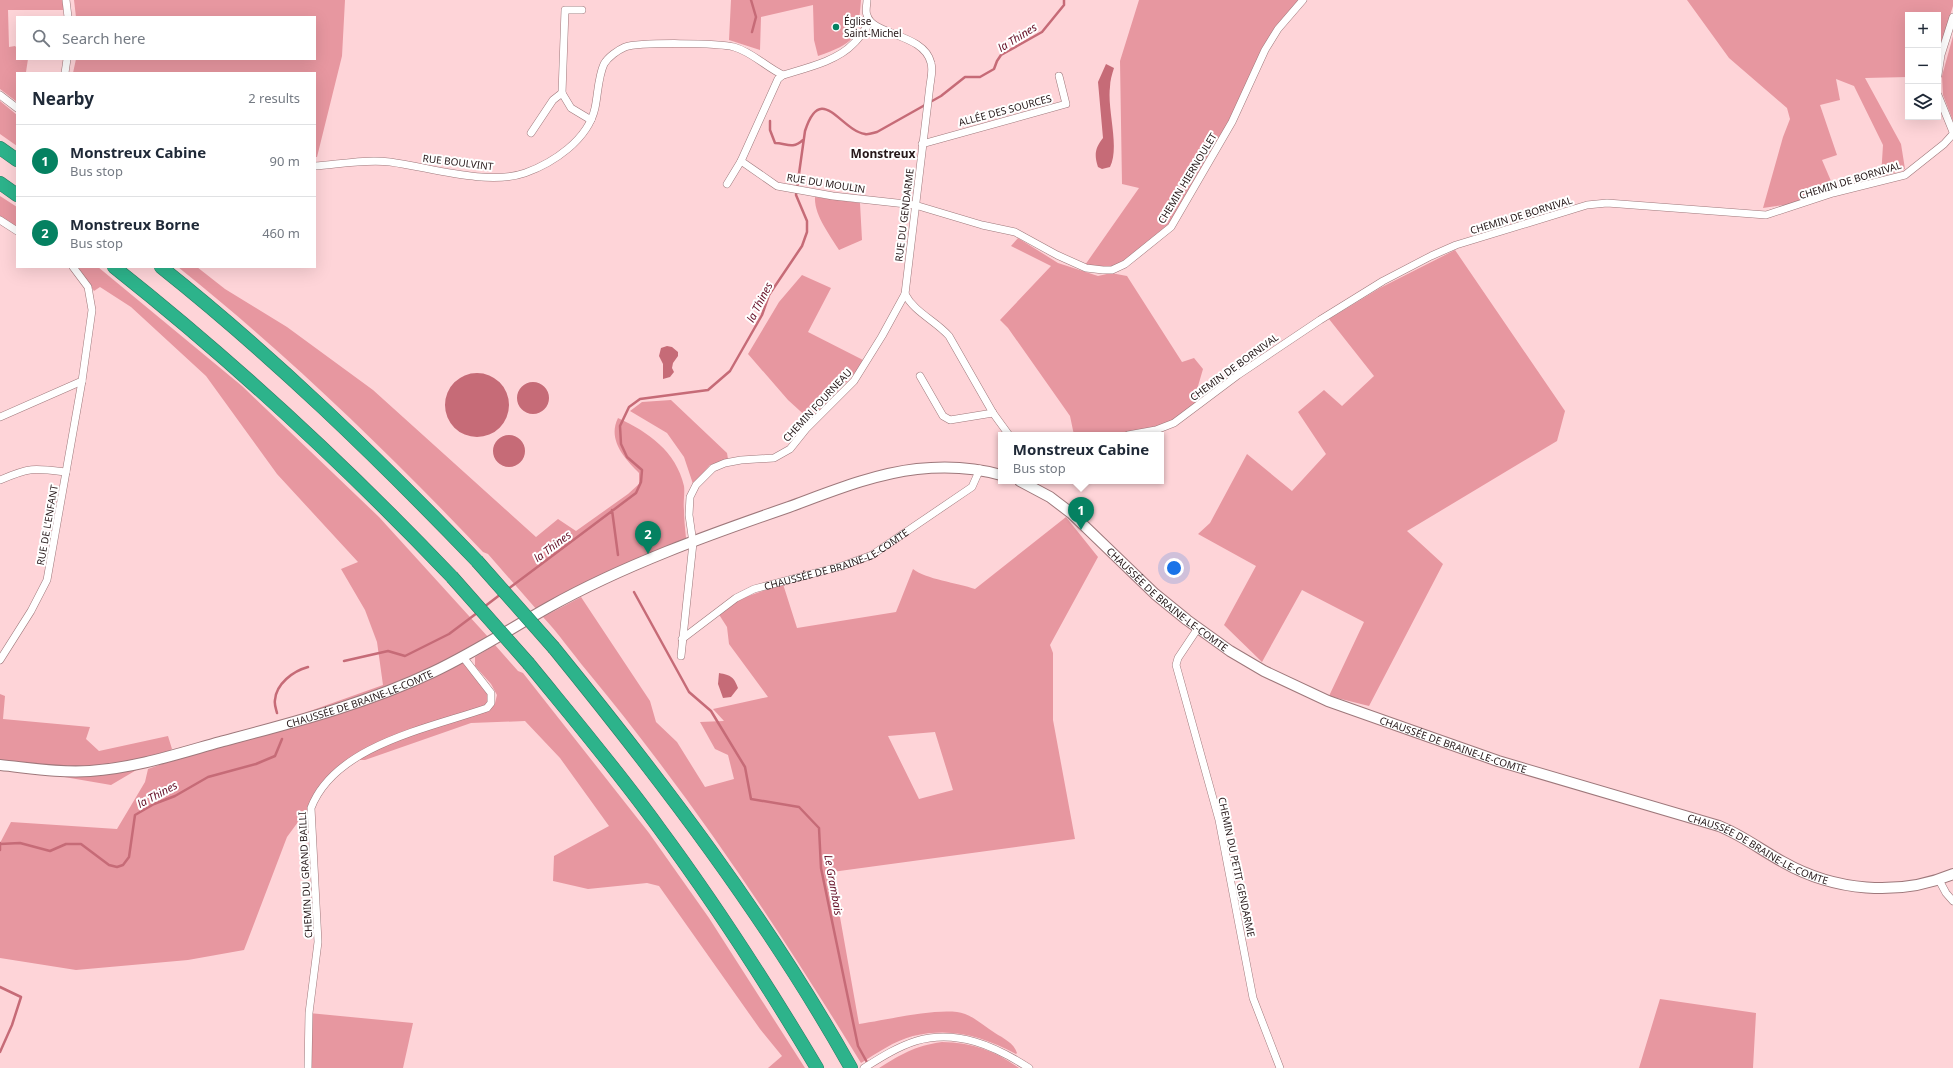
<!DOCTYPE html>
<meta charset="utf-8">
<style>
body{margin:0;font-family:"Noto Sans",sans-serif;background:#f2f2f3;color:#1f2937}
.controls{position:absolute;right:12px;top:12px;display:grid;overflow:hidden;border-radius:0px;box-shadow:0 4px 16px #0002}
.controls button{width:36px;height:36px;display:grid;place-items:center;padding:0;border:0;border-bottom:1px solid #e0e1e3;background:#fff;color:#1f2937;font:20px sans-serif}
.you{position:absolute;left:1174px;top:568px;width:14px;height:14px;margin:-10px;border:3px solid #fff;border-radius:50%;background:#1a73e8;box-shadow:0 0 0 6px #1a73e833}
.badge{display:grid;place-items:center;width:26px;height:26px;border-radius:50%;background:#058161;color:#fff;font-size:13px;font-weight:700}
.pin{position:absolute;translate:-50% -33px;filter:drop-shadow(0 1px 2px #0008)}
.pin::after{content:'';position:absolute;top:21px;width:14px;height:12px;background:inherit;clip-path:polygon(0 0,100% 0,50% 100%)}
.popup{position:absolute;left:998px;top:432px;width:166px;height:52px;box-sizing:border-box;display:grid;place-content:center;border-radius:0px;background:#fff;filter:drop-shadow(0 1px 3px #0005);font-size:13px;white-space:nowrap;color:#747a83}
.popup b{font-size:15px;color:#1f2937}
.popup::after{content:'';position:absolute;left:50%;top:100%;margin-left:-8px;border:8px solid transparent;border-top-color:#fff}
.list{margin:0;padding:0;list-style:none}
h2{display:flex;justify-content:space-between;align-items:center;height:52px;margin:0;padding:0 16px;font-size:17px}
h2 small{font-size:13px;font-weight:400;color:#747a83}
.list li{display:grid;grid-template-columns:26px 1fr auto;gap:12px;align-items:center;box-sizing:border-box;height:72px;padding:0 16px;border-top:1px solid #e0e1e3}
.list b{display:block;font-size:15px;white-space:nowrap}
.list p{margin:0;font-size:13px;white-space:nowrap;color:#747a83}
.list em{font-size:13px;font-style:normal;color:#747a83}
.icon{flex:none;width:22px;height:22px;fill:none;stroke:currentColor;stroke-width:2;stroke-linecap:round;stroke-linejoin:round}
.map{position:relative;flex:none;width:1953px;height:1068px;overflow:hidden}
.search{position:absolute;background:#fff;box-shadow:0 4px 16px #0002;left:16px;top:16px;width:300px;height:44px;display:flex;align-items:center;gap:10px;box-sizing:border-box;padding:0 14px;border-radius:0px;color:#747a83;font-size:15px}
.panel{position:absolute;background:#fff;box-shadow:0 4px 16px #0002;left:16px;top:72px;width:300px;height:196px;border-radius:0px}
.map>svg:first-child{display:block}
.green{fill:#e797a0;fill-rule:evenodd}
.water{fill:#c66b77}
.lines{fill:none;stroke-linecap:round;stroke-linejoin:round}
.stream{stroke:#c66b77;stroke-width:2.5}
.minor-casing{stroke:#9e787b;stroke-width:8}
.secondary-casing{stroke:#9e787b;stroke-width:12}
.motorway-casing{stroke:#2a7c63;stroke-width:14}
.minor{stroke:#fff;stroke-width:7}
.secondary{stroke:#fff;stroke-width:10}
.motorway{stroke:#2db38b;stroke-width:13}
.motorway-bridge-casing{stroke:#2a7c63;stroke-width:14;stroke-linecap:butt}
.motorway-bridge{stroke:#2db38b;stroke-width:13}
.poi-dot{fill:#058161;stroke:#fff;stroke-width:1.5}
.labels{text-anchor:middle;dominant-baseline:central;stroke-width:4;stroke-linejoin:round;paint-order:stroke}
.poi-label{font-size:10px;fill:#251718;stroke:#fff;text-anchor:start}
.street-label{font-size:10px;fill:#251718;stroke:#fff}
.water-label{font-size:11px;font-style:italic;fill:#630d24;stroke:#fff}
.quarter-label{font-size:12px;font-weight:bold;fill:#251718;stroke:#fff}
</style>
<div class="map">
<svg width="1953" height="1068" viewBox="0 0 1953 1068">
<rect width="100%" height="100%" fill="#fed4d8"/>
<!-- green -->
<path class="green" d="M0,0H62L64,10H8L9,47L15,46L17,48V59H28L26,72L17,73V102L0,89Z
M74,0H345L342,56L317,157H315V73H73L76,59H315V17H76Z
M731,0H861C858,39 855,43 818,56L814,40L813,5L761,17L760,50L729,40Z
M1139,0H1301L1280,25L1227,128L1171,224L1119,265L1106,268L1085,265L1139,188L1122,184L1120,61Z
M1687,0H1953V6L1938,54V15H1908V77L1865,78L1901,144L1905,169L1881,177L1883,145L1854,86L1836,79L1840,100L1820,105L1837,155L1822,160L1834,188L1791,204L1763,208L1783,137L1790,119L1787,108L1729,58Z
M1953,36V121L1943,95L1942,76Z
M0,101L17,115V146L0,134Z
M0,196L17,207V228L0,217Z
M815,197L860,203L862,240L839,250C830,235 814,215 815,197Z
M1018,238L1058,263L1098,276L1111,273L1127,276L1182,362L1194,358L1203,369L1196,393L1203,398C1193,405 1182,415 1171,421C1143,436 1104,435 1074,435L1070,416L1008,328L1000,320L1051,266L1011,246Z
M1455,250L1565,411L1557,441L1407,531L1443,564L1369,706L1329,696L1364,622L1302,590L1262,662L1224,625L1256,566L1198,534L1210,523L1247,454L1292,491L1326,454L1298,412L1324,390L1342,406L1374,376L1329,319L1380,288Z
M78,267H98L242,386L379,517L489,638L463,657L487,688L495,703L497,695L491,684L475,666V657L495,645L518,671L523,673L649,833L709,918L805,1068H768L782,1056L760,1029L659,886L647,883L588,889L553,881L554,856L609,826L560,758L525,721L471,723L365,760H358L372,749L331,777L287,837L244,950L188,960L76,970L0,958V843L11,822L117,829L145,782L148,769L383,685L377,642L365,610L341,569L358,562L277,474L206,376L131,307L100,287L94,291Z
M178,267H197L225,289L287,327L373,390L536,537L558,519L576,531L628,494L639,484V473C625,459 607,440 618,418C648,432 676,451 684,486C685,493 683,502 684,510C684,519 685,528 686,538L598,577L537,610L488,554L483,552C387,451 287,354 178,267Z
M802,275L831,288L808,332L865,361L844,385L810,420L788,400L748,354L779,302Z
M671,400L727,453L728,459L710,465L693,484L684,457L667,433L630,411L642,402Z
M1066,517L1098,557L1050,645L1053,653V720L1075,839L832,872L859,1024C886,1020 931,1009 957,1012C970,1013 984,1026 995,1033C1003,1038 1014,1043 1017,1053L1016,1054C982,1036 951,1027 913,1036C894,1041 877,1053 861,1063C777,926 689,794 587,671C572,653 559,634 543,617L581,597L650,701L656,722L677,742L705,787L734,779L728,755L715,749L700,722L724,721L713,709L768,697L729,644L727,627L718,613L737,600L783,584L797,628L896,612L913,569C925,579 958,583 975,589ZM935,732L953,790L919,799L888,736Z
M0,694L5,696L3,719L90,727L86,739L99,751L168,736L172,749L111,785L0,766Z
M1660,999L1756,1013L1753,1068H1639Z
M309,1013L413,1023L403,1068H308Z
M942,1042C972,1042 995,1051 1019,1068H879C902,1054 914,1046 942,1042Z"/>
<!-- water -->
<path class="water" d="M1106,64L1114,68C1112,74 1110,81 1110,87C1107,110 1120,147 1110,167L1102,169L1098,167C1094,155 1095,148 1103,138L1098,82Z
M667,346L672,347L678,352V356L673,363L672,368L674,372L670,377L663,379V364L659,356L661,348Z
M445 405a32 32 0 1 1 64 0a32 32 0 1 1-64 0Z
M517 398a16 16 0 1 1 32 0a16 16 0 1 1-32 0Z
M493 451a16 16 0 1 1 32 0a16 16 0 1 1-32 0Z
M719,673C731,675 734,677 738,688L731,697L723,698L718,684Z"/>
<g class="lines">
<!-- stream -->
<path class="stream" d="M751,0L756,17L752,32
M770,121V130L775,143C786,143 792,150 803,140
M612,510L618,555
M508,589L636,493L641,482L642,470L627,457L621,444L620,426L629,407L640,399L708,390L730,371L762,315L769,295L802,246L807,232V221L796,195L805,131C821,81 840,130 865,134C868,135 873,133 877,132L941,96L965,77H980L994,69L997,61L1001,55L1042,32L1064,5V0
M634,592L689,692L711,711L745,767L751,799L799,807L819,828L821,868L858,1046L868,1064
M484,607L501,594
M344,661L388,651L405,656L449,634L477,613
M277,713C276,709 274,704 275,700C276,684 293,671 308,667
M0,844L20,843L50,851L66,844H81L109,865L117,867L123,865L129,857L135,815L154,804L175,796L208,777L256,764L275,756L282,739
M0,850V843
M0,987L21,997L12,1025L0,1052"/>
<!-- minor casing -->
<g class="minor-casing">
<g id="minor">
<path d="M66,0L68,17"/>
<path d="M867,0C867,5 865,11 867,15C872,36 924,33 931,63C933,70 931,78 930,85L905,294C914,312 936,321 949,336L993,413L1009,435"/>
<path d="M582,10H565L562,93L571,108L591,120"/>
<path d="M65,73L67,59"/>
<path d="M1938,75L1941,55L1953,17"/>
<path d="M0,95L17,108"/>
<path d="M1938,95L1953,132"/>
<path d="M531,133L553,100L562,93"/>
<path d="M922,144L1066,104L1059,76"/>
<path d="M741,161L777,186L833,196L915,205L982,225L1015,232L1057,255L1086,268L1103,270H1112L1125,264L1171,227L1232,122L1265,50L1278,29L1303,0"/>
<path d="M315,166C340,164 366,159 390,162C429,167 487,186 525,173C553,163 588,140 595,108C598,94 598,77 604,64C608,57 618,50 625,47C640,42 719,43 734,47C752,52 766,67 783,75"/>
<path d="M727,184L741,161L778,79L783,75C806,68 837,61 853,44C860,38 865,29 870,22"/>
<path d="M0,220L17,231"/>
<path d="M920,376L943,416L950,420L993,413"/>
<path d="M0,417L82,381"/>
<path d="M1128,435L1156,430L1174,423L1238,375L1320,320L1383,281L1431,256L1456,245L1587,205L1607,203L1766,215L1833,193L1905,175L1944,144L1953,134"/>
<path d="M0,480C30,467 34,468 66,472"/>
<path d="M1198,628L1178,658L1176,665L1219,820L1253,998L1280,1068"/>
<path id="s1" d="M682,639L736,598L754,589L842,566L872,555L972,487L980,469"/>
<path d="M681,656L693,543L689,515L690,497L696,485L713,468L725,463L741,460L774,458L790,449L806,429L854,381L882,336L905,294"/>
<path d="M0,660L31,611L47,580L82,381L92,310L88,287L73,267"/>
<path d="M1939,880L1946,893L1953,901"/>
<path d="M308,1068L309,1013L318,942L311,808C335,745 430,728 487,708L491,703V693L463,657"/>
<path d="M864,1068C880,1058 897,1047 916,1041C957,1029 995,1046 1029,1068"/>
</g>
</g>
<!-- secondary casing -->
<g class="secondary-casing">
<g id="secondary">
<path id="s2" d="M1020,481L1050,497L1071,513L1155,594L1187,620L1230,651L1264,671L1328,701L1444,742L1498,761L1719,826C1742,835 1761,850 1783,862C1834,891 1898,897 1953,874"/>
<path id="s3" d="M0,765C30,768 60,773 90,771C135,768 177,754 220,742C291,723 366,704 433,672C473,653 510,629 549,607C624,565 708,535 789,507C830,492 873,474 917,469C945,466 973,467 1001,475"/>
</g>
</g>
<!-- motorway casing -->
<g class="motorway-casing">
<path id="motorway" d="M0,148L17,160
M0,183L17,195
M114,267C234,362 346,466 452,577
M161,267C274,357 377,457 477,561
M554,648C662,781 767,918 851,1068
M529,664C573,718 618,771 659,828C716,905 768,986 817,1068"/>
</g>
<!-- minor -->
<use href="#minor" class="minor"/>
<!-- secondary -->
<use href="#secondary" class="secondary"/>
<!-- motorway -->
<use href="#motorway" class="motorway"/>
<!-- motorway-bridge casing -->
<g class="motorway-bridge-casing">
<path id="motorway-bridge" d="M477,561L554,648
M452,577L529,664"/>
</g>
<!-- motorway-bridge -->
<use href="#motorway-bridge" class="motorway-bridge"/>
</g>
<!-- markers -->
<circle class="poi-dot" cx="836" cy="27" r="4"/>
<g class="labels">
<!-- poi labels -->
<g class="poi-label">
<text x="844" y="21">Église<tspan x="844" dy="12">Saint-Michel</tspan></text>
</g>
<!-- street labels -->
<g class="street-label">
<text transform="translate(1005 110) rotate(-15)">ALLÉE DES SOURCES</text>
<text transform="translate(458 162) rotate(7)">RUE BOULVINT</text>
<text transform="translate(1187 178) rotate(-59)">CHEMIN HIERNOULET</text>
<text transform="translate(1850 180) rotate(-17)">CHEMIN DE BORNIVAL</text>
<text transform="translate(826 183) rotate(9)">RUE DU MOULIN</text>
<text transform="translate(904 215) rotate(-83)">RUE DU GENDARME</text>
<text transform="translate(1521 215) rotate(-17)">CHEMIN DE BORNIVAL</text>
<text transform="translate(1234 367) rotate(-36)">CHEMIN DE BORNIVAL</text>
<text transform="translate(817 405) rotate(-47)">CHEMIN FOURNEAU</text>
<text transform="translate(47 525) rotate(-80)">RUE DE L'ENFANT</text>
<text stroke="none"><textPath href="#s1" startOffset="176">CHAUSSÉE DE BRAINE-LE-COMTE</textPath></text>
<text stroke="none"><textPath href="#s2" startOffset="190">CHAUSSÉE DE BRAINE-LE-COMTE</textPath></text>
<text stroke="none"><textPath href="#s3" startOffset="370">CHAUSSÉE DE BRAINE-LE-COMTE</textPath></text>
<text stroke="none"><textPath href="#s2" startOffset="514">CHAUSSÉE DE BRAINE-LE-COMTE</textPath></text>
<text stroke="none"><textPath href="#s2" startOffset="837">CHAUSSÉE DE BRAINE-LE-COMTE</textPath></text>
<text transform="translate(1237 867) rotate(78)">CHEMIN DU PETIT GENDARME</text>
<text transform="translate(305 875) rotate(-93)">CHEMIN DU GRAND BAILLI</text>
</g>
<!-- water labels -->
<g class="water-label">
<text transform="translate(1017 37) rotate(-32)">la Thines</text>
<text transform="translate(759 302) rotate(-63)">la Thines</text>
<text transform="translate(552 546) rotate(-37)">la Thines</text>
<text transform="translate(157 794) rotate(-28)">la Thines</text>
<text transform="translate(834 885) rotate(80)">Le Grambais</text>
</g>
<!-- quarter labels -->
<g class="quarter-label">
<text x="883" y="153">Monstreux</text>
</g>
</g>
</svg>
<div class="controls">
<button>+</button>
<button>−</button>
<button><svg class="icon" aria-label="layers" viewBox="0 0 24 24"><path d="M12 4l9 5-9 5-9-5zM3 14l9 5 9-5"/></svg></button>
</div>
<div class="you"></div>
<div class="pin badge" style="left:1081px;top:530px">1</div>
<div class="popup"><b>Monstreux Cabine</b>Bus stop</div>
<div class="pin badge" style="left:648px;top:554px">2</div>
<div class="search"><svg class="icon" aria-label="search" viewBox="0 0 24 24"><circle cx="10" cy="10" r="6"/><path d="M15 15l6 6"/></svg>Search here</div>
<section class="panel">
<h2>Nearby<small>2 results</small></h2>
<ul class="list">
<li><span class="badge">1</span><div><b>Monstreux Cabine</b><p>Bus stop</p></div><em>90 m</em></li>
<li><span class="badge">2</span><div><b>Monstreux Borne</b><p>Bus stop</p></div><em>460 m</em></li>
</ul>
</section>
</div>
